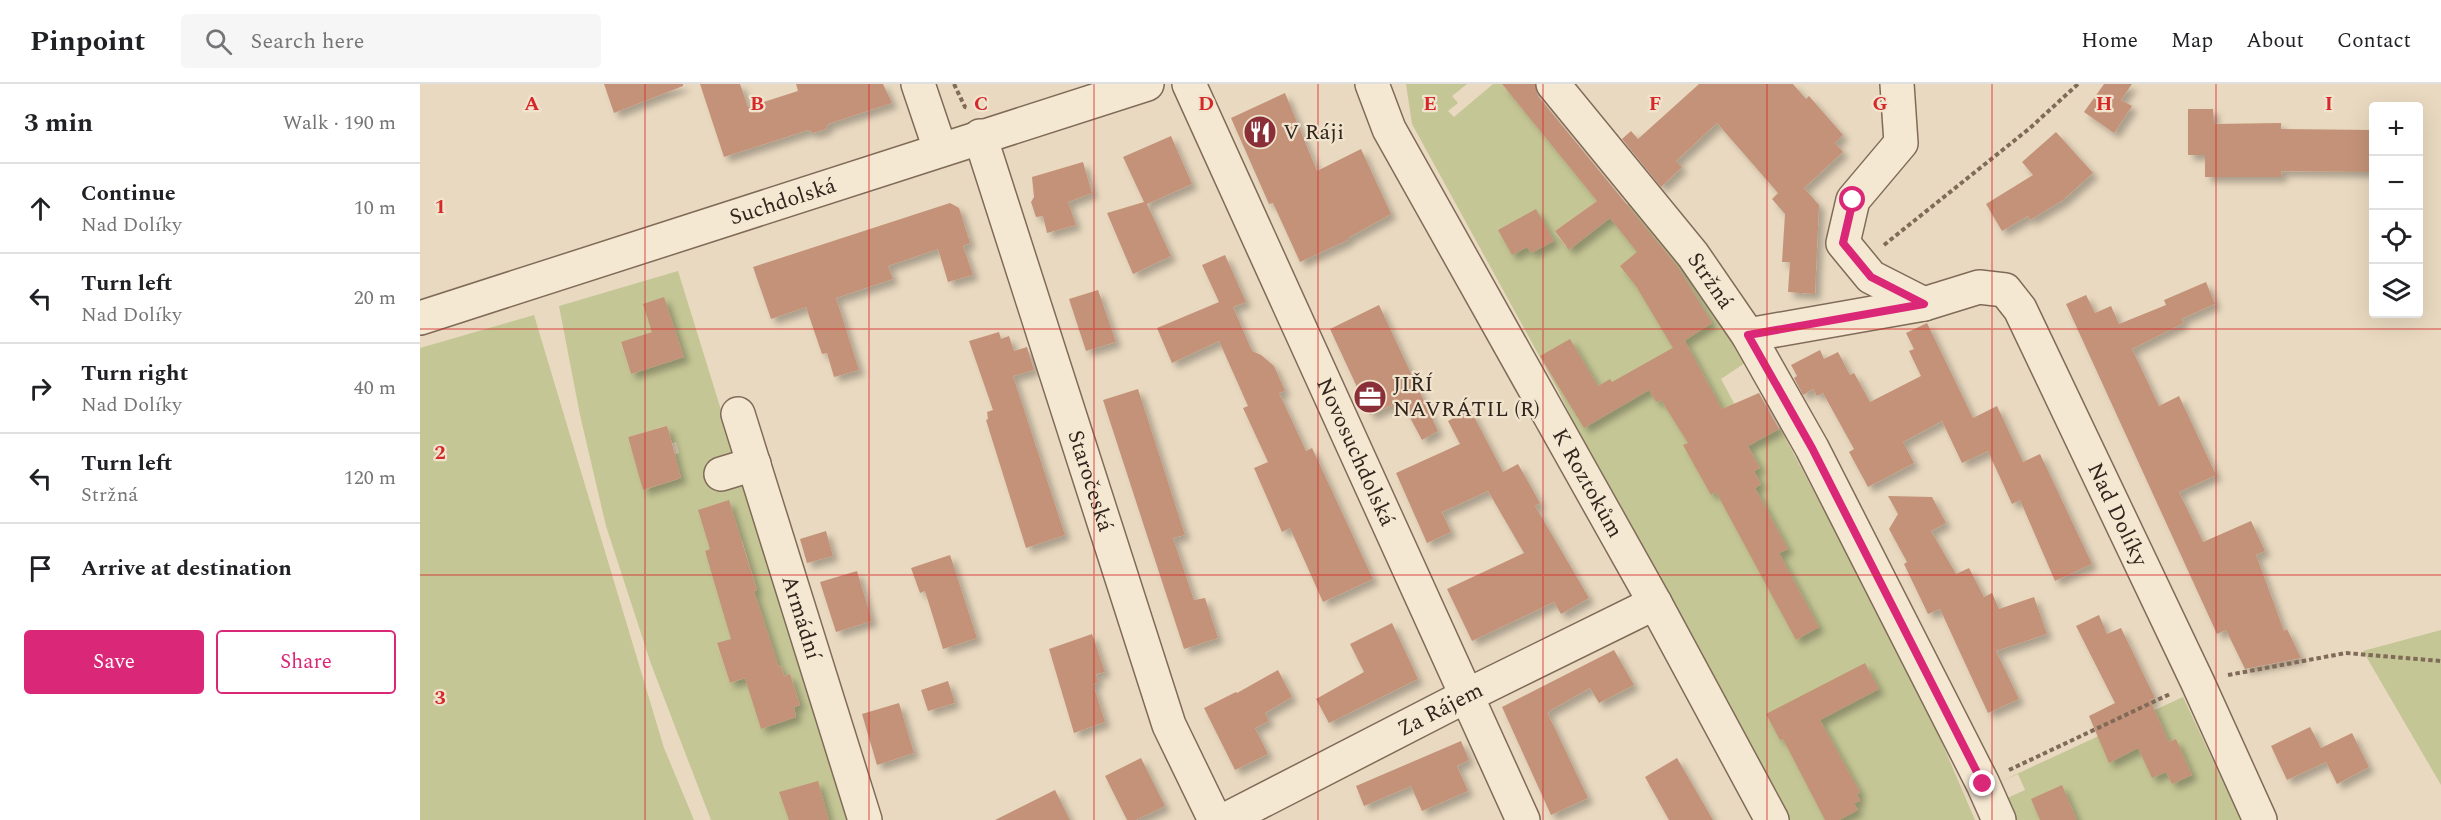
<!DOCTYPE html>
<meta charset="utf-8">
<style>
body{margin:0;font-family:Spectral,serif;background:#f6f6f6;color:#202124}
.controls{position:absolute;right:18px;top:18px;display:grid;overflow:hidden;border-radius:6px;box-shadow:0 6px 24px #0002}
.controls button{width:54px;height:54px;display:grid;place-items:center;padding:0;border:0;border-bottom:2px solid #e0e0e0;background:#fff;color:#202124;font:30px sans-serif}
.stop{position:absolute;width:18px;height:18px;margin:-14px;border:4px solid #db2777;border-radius:50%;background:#fff}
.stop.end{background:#db2777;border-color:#fff;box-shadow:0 2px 6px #0008}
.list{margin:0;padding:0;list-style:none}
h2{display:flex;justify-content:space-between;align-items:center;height:78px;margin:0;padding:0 24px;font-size:26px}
h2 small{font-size:20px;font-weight:400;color:#757577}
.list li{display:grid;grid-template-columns:39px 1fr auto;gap:18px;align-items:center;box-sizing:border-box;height:90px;padding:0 24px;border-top:2px solid #e0e0e0}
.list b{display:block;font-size:22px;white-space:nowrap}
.list p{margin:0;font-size:20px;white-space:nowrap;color:#757577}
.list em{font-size:20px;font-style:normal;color:#757577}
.actions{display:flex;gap:12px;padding:18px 24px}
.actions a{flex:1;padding:14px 0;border:2px solid #db2777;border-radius:6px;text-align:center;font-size:21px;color:#db2777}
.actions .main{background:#db2777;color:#fff}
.icon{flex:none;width:33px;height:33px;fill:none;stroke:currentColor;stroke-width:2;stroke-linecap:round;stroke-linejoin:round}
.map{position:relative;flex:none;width:2021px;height:736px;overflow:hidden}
header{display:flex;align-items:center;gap:36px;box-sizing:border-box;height:84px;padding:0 30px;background:#fff;border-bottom:2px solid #e0e0e0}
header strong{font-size:28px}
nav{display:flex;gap:33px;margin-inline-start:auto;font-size:21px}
.search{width:420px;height:54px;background:#f6f6f6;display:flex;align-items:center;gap:15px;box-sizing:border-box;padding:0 21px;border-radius:6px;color:#757577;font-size:22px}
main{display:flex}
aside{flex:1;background:#fff}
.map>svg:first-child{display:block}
.green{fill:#c4c695;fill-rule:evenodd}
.building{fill:#c49278;filter:url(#shadow)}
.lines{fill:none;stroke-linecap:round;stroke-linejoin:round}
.minor-casing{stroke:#806b59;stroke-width:36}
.path{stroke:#806b59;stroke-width:4;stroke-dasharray:4.5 3;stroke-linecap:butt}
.minor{stroke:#f5e8d2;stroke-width:33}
.route{stroke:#db2777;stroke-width:8}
.grid{fill:none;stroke:#d62828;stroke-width:1.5;stroke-opacity:0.55}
.labels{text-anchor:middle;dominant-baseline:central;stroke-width:4.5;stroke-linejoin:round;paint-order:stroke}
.poi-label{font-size:22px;fill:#31251d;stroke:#f1e4ce;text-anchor:start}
.street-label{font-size:22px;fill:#31251d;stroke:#f1e4ce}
.grid-label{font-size:20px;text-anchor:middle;font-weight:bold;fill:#d62828;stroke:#f1e4ce;stroke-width:4.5;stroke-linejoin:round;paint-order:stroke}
</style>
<header>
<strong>Pinpoint</strong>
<div class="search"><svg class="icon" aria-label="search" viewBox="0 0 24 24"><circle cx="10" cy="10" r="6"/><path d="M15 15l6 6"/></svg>Search here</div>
<nav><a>Home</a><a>Map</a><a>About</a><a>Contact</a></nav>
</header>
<main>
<aside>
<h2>3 min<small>Walk · 190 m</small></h2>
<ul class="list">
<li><svg class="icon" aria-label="ahead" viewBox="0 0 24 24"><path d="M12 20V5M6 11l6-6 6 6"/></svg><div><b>Continue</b><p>Nad Dolíky</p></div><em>10 m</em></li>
<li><svg class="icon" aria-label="left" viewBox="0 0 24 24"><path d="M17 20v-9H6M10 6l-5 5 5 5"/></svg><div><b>Turn left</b><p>Nad Dolíky</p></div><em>20 m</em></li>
<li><svg class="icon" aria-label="right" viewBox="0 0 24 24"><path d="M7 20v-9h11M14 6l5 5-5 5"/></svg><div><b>Turn right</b><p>Nad Dolíky</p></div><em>40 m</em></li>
<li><svg class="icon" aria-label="left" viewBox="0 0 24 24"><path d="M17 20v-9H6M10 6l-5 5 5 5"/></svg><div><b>Turn left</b><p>Stržná</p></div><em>120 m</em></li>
<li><svg class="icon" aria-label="arrive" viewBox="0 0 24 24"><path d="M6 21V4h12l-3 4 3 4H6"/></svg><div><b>Arrive at destination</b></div></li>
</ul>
<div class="actions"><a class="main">Save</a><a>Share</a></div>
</aside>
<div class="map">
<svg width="2021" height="736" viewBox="0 0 2021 736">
<defs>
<filter id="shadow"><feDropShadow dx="5.5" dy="5.5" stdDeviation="3" flood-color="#0004"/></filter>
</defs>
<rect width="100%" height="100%" fill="#e9d9c0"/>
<!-- green -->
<path class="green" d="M986,0H1047L1032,12L1038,19L1028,27L1034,33L1073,0H1082L1177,117L1135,147L1146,163L1215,115L1257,170L1325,279L1301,295L1335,358L1360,344L1498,603L1555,736H1345L1138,306L992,40Z
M258,187L428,736H291L231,580L186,442L160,331L139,222ZM232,248L263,273L211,290L201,259ZM245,342L248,344L252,359L256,358L259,369L254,371L261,394L224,406L208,353ZM322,456L337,506L301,517L285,467ZM297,560L344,588L361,582L364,592L370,590L380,621L374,623L376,633L341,644L326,594L310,599Z
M114,231L244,664L274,736H0V264Z
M2021,546V701L1943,567Z
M1763,613L1821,736H1594L1585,715L1605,706L1598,690L1577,699Z"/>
<!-- building -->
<path class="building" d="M184,0H263V2L194,29Z
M280,0H320L328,23L378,7L376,0H463L472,19L408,40L406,45L393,49L388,46L304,73Z
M1082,0H1115L1118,12L1258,183L1292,239L1253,264L1216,202L1200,182L1217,168L1190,134L1149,166L1135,147L1177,117Z
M1279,0H1373L1386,15L1389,12L1423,51L1415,59L1423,68L1384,104L1399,121L1395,210L1368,208L1370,178H1362L1365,130L1352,115L1358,109L1297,39L1256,77L1262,83L1241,103L1202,55L1211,47L1218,55Z
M1684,0H1712L1701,16L1712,22L1694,49L1664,28Z
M865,9L897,87L941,65L971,130L928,154V156L880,178L853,119L849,120L811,34Z
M1768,25H1793L1794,40L1861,39V45L1953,46V88L1861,87L1862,93H1785V71H1768Z
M1636,48L1673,89L1643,116L1610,136L1608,132L1582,147L1566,120L1613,91L1602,78Z
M751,52L772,100L727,120L751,172L713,190L687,129L724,118L703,73Z
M663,78L672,109L648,118L656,141L627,149L623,132L616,133L611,118L614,113L612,93Z
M530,119L539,124L550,159L543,162L553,191L528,198L518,165L468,182L473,195L416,214L439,286L414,293L407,269L402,270L386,223L351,235L333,183Z
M1116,125L1134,157L1111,169L1107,163L1092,171L1078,146Z
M805,171L826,218L813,223L832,267L841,271L854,282L865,307L859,309L886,367L892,364L953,495L903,518L870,444L862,448L834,384L848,378L823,324L828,322L799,257L752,279L737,244L799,218L782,181Z
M1786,198L1795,220L1761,235L1764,239L1712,265L1739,322L1759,312L1796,391L1759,408L1783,458L1831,437L1845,467L1836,471L1864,547L1867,545L1881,574L1825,585L1806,546L1797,550L1646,220L1666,211L1675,229L1691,222L1699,240L1746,221L1744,216Z
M678,206L696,258L666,267L649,215Z
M244,213L264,273L211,290L201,258L232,248L223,220Z
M959,221L1018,347L1002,356L981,317L950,331L910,245Z
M1507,239L1553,334L1577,322L1603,378L1620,370L1672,480L1635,497L1600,416L1592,420L1568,367L1542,379L1522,337L1483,358L1494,379L1448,403L1429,368L1434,365L1403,309L1397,312L1393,305L1383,311L1374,294L1377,292L1371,281L1400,266L1404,275L1418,268L1430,291L1434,289L1450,318L1501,292L1489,267L1494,265L1486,249Z
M579,248L581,255L589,252L594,267L607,263L614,286L593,292L645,451L606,464L566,336L568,335L567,328L573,326L549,257Z
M1150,255L1178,302L1190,295L1192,298L1265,257L1302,325L1339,309L1359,345L1328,362L1340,384L1334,387L1341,400L1335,404L1368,465L1359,469L1399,543L1376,556L1296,408L1291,411L1263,361L1268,359L1241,316L1236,318L1229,306L1164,344L1120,272Z
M718,305L765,451L753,454L774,516L785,514L798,554L764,565L683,316Z
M1050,325L1083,388L1098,380L1120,419L1115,422L1169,514L1141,530L1134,518L1052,557L1027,505L1104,469L1068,407L1022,428L1031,448L1007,459L976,389L1040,360L1028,337Z
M246,342L248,344L261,394L223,406L208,353Z
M1468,412L1512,413L1526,439L1511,447L1536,490L1549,484L1564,513L1572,509L1579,525L1614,513L1627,550L1576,567L1599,615L1568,629L1520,525L1508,530L1484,480L1487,478L1469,445L1478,430Z
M309,416L337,506L334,507L359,583L361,582L364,592L370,590L380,621L374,623L376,633L341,645L325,594L310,599L297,559L311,555L285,467L290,465L278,426Z
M406,447L413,472L387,479L380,455Z
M530,471L557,554L523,565L505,507L500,509L491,484Z
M437,487L452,537L416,548L400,498Z
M1679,531L1687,550L1701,544L1735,614L1730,616L1749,658L1756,655L1772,691L1752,700L1746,688L1732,694L1718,664L1689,679L1669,632L1695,619L1656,542Z
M972,539L998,595L909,639L896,615L944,588L930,560Z
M672,550L685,588L676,590L678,598L673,600L685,638L654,649L629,565Z
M1194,566L1214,601L1179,619L1170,604L1129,627L1128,630L1168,714L1131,731L1082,623Z
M1445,579L1459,605L1400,636L1440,708L1437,710L1440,717L1434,719L1438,726L1419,736H1405L1363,655L1360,656L1346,630Z
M858,586L872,613L845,629L849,637L835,644L848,670L815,686L784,624L816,608L817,609Z
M528,597L535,619L508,627L501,606Z
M479,619L494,669L457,681L442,630Z
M1890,643L1901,664L1932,649L1949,683L1917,700L1906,678L1867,696L1851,662Z
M1041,657L1049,676L1037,682L1048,707L1002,727L991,702L944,722L936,702Z
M721,674L745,722L716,736H707L685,692Z
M1257,674L1293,736H1249L1225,693Z
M398,697L409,736H369L359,708Z
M1642,701L1657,736H1620L1611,715Z
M635,706L650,736H575Z"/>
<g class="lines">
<!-- minor casing -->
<g class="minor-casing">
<g id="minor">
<path d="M498,0L520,65"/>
<path id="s1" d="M769,0L1103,736"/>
<path id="s2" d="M952,0L969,45L1235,519L1352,736"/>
<path id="s3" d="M1133,0L1273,171L1328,251L1392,364L1563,700L1579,736"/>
<path d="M1477,0L1481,59L1433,116L1423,159L1451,193L1504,220"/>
<path id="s4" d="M560,52L749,641L795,736"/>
<path id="s5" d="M0,234L727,0"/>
<path id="s6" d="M1328,251L1504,220L1559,203L1585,206L1600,225L1777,597L1840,736"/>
<path id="s7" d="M318,330L445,736"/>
<path d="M301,390L334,380"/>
<path id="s8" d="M805,736L1046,612L1235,519"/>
</g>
</g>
<!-- path -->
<path class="path" d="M534,0L545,23L548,24
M1464,161L1610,44L1658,0
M1808,591L1926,569L2021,577
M1589,686L1750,610"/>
<!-- minor -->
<use href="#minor" class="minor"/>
</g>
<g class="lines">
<!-- route -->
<path class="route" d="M1433,116L1423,159L1451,193L1504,220L1328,251L1392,364L1563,700"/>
</g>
<!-- grid -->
<path class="grid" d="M225,0V736M449,0V736M674,0V736M898,0V736M1123,0V736M1347,0V736M1572,0V736M1796,0V736M0,245H2021M0,491H2021"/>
<!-- icons -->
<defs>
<g id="restaurant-disc" transform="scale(1.725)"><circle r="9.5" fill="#8a2f37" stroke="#f1e4ce"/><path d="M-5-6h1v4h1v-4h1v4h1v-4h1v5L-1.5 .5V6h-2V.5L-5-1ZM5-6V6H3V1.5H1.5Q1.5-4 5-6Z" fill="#fff"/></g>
<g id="office-disc" transform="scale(1.725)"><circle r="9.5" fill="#8a2f37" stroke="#f1e4ce"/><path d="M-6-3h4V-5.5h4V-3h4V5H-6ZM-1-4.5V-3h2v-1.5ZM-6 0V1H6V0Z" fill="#fff"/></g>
</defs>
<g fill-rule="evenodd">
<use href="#restaurant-disc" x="840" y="48"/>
<use href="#office-disc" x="950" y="313"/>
</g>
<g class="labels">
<!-- poi labels -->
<g class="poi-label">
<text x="863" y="48">V Ráji</text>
<text x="973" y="300">JIŘÍ<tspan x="973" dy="25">NAVRÁTIL (R)</tspan></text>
</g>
<!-- street labels -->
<g class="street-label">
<text stroke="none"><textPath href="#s5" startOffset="381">Suchdolská</textPath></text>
<text stroke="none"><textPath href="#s3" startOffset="252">Stržná</textPath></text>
<text stroke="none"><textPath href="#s1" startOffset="404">Novosuchdolská</textPath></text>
<text stroke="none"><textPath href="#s4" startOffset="362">Staročeská</textPath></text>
<text stroke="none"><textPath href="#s2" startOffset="454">K Roztokům</textPath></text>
<text stroke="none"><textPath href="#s6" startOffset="514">Nad Dolíky</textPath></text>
<text stroke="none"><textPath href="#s7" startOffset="213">Armádní</textPath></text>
<text stroke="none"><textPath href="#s8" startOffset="242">Za Rájem</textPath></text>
</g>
</g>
<g class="grid-label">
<text x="112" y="26">A</text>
<text x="337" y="26">B</text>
<text x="561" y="26">C</text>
<text x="786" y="26">D</text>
<text x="1010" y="26">E</text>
<text x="1235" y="26">F</text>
<text x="1460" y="26">G</text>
<text x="1684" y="26">H</text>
<text x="1909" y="26">I</text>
<text x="20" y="129">1</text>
<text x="20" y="375">2</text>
<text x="20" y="620">3</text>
</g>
</svg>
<div class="controls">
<button>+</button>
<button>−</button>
<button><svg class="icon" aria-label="locate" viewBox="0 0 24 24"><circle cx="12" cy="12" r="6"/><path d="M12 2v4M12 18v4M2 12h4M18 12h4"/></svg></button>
<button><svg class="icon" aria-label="layers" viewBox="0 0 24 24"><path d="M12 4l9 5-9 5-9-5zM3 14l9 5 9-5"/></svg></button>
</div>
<div class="stop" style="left:1433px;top:116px"></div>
<div class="stop end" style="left:1563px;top:700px"></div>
</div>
</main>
